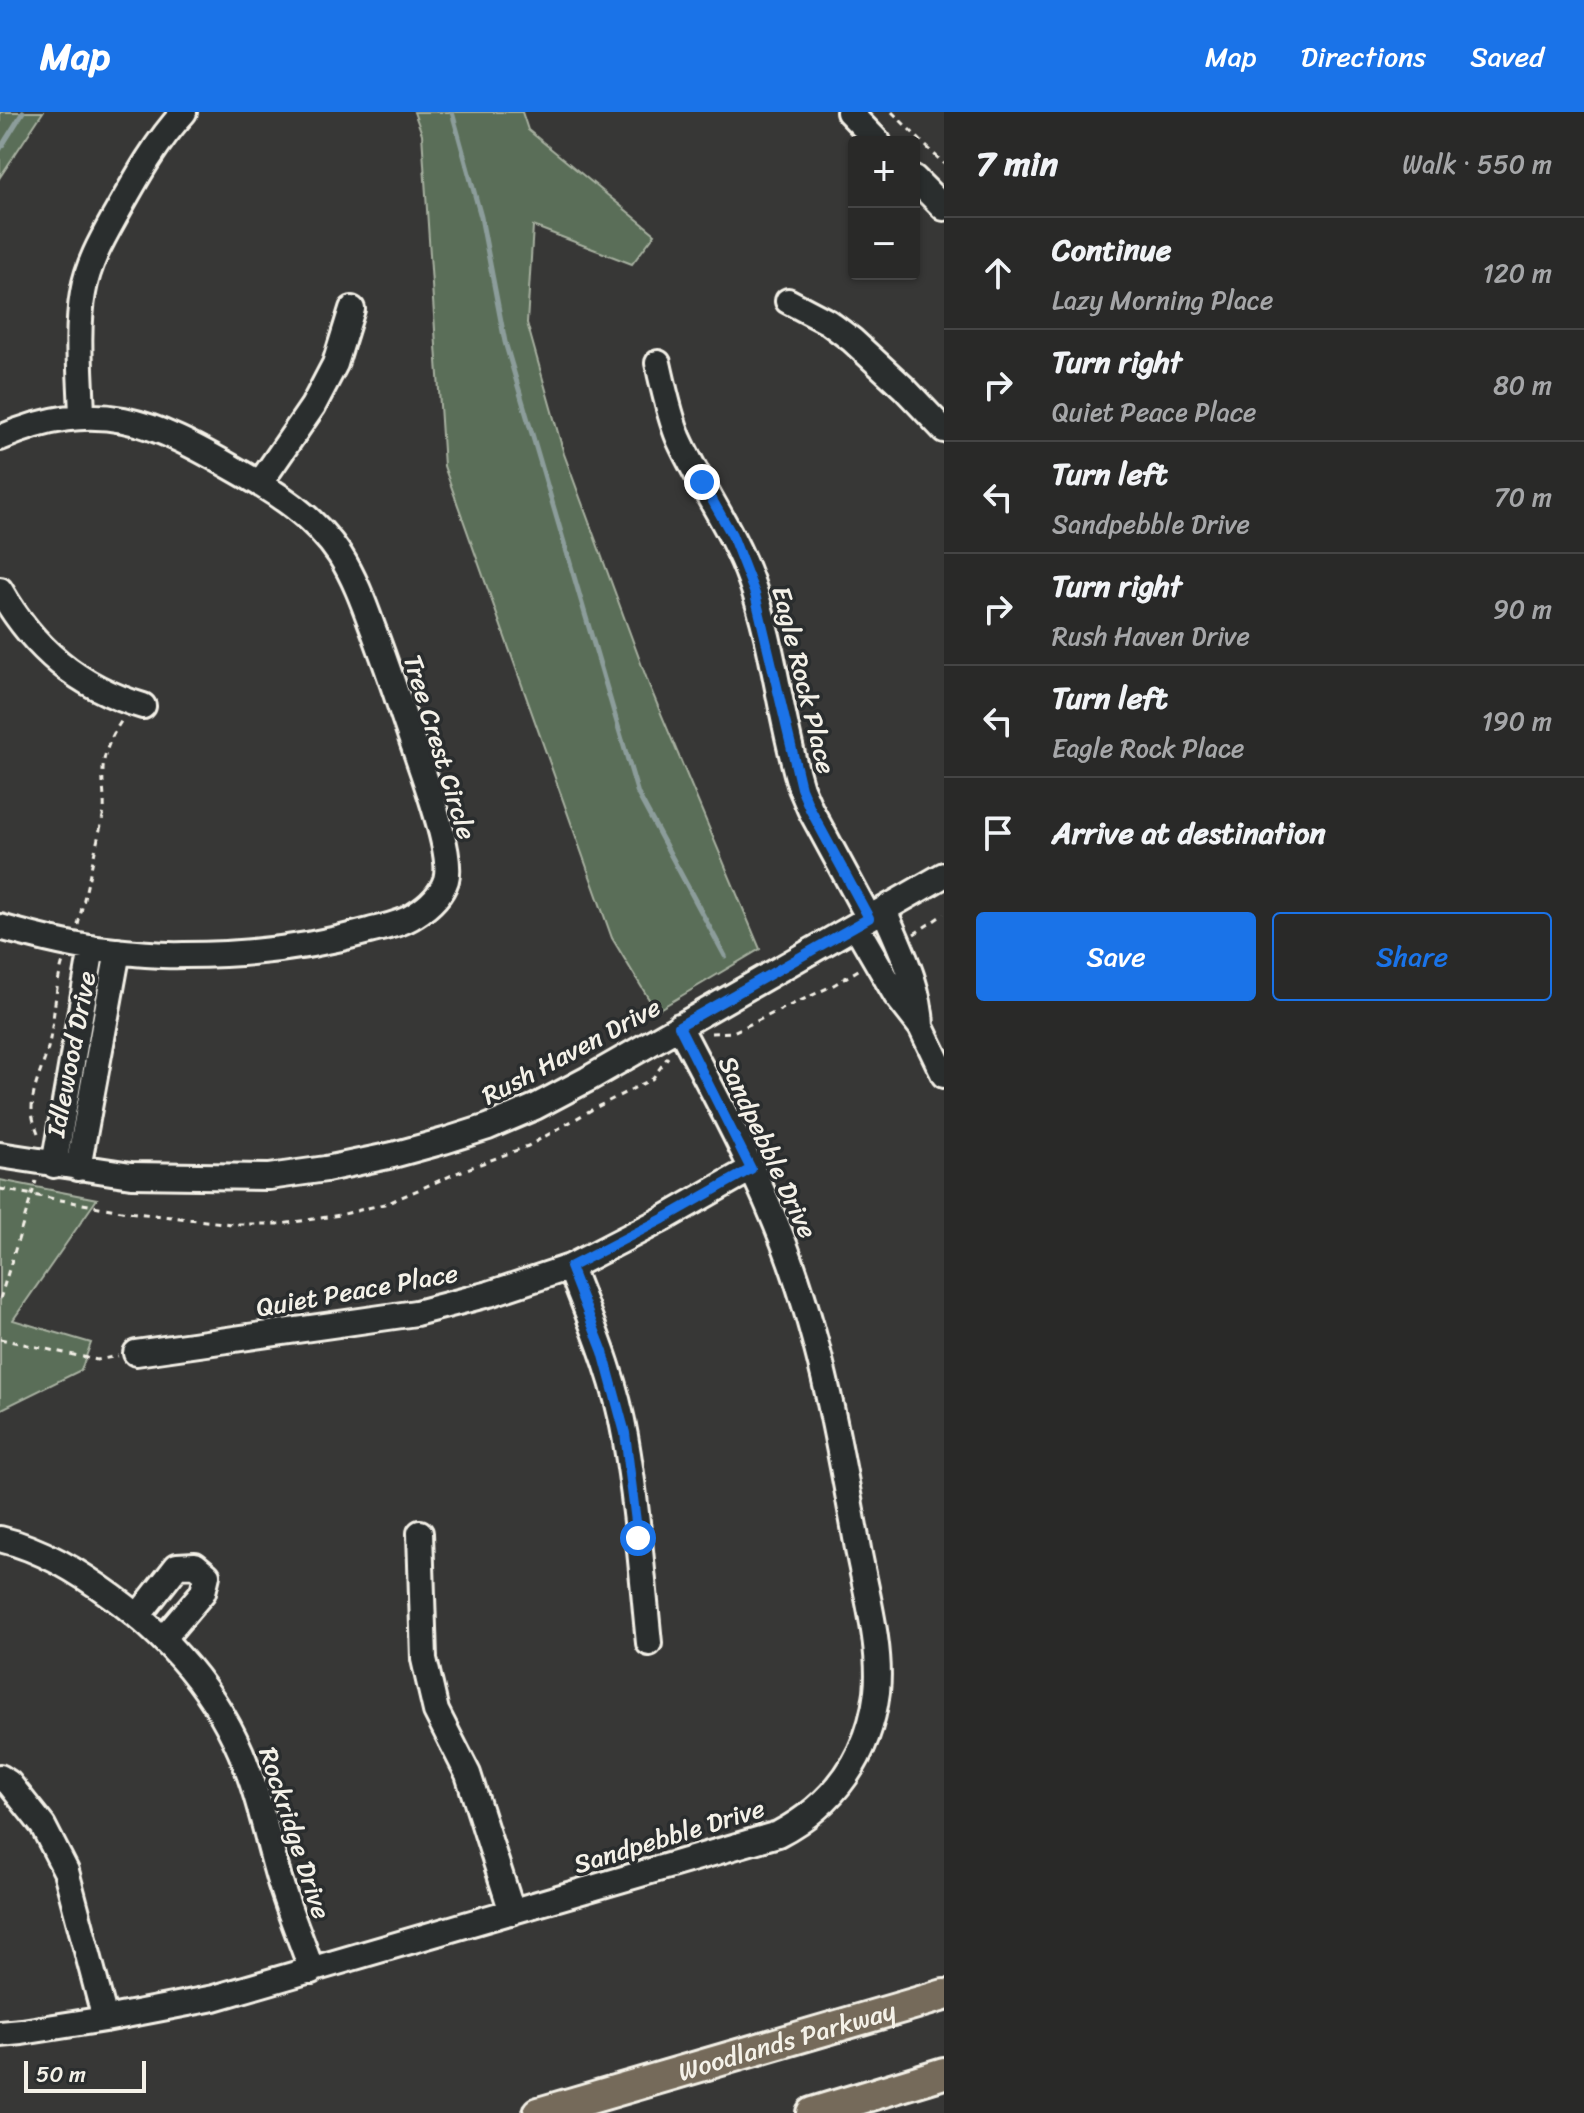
<!DOCTYPE html>
<meta charset="utf-8">
<style>
body{margin:0;font-family:Sriracha,sans-serif;background:#353534;color:#f1f3f6}
.controls{position:absolute;right:24px;top:24px;display:grid;overflow:hidden;border-radius:8px;box-shadow:0 2px 6px #0004}
.controls button{width:72px;height:72px;display:grid;place-items:center;padding:0;border:0;border-bottom:2px solid #454545;background:#292928;color:#f1f3f6;font:40px sans-serif}
.scale{position:absolute;left:24px;bottom:20px;width:122px;box-sizing:border-box;padding-left:8px;border:4px solid #f4f1e8;border-top:0;font-size:22px;line-height:28px;white-space:nowrap;color:#f4f1e8;-webkit-text-stroke:6px #2a2d2e;paint-order:stroke}
.stop{position:absolute;width:24px;height:24px;margin:-18px;border:6px solid #1a73e8;border-radius:50%;background:#fff}
.stop.end{background:#1a73e8;border-color:#fff;box-shadow:0 2px 8px #0008}
.list{margin:0;padding:0;list-style:none}
h2{display:flex;justify-content:space-between;align-items:center;height:104px;margin:0;padding:0 32px;font-size:34px}
h2 small{font-size:26px;font-weight:400;color:#a5a6a8}
.list li{display:grid;grid-template-columns:52px 1fr auto;gap:24px;align-items:center;box-sizing:border-box;height:112px;padding:0 32px;border-top:2px solid #454545}
.list b{display:block;font-size:30px;white-space:nowrap}
.list p{margin:0;font-size:26px;white-space:nowrap;color:#a5a6a8}
.list em{font-size:26px;font-style:normal;color:#a5a6a8}
.actions{display:flex;gap:16px;padding:24px 32px}
.actions a{flex:1;padding:18px 0;border:2px solid #1a73e8;border-radius:8px;text-align:center;font-size:28px;color:#1a73e8}
.actions .main{background:#1a73e8;color:#fff}
.icon{flex:none;width:44px;height:44px;fill:none;stroke:currentColor;stroke-width:2;stroke-linecap:round;stroke-linejoin:round}
.map{position:relative;flex:none;width:944px;height:2001px;overflow:hidden}
header{display:flex;align-items:center;gap:48px;box-sizing:border-box;height:112px;padding:0 40px;background:#1a73e8;color:#fff}
header strong{font-size:38px}
nav{display:flex;gap:44px;margin-inline-start:auto;font-size:28px}
main{display:flex}
aside{flex:1;background:#292928}
.map>svg:first-child{display:block}
.green{fill:#5a6e58;stroke:#a7b0a0;stroke-width:2}
.lines{fill:none;stroke-linecap:round;stroke-linejoin:round}
.stream{stroke:#8c9d9b;stroke-width:5}
.minor-casing{stroke:#f4f1e8;stroke-width:30}
.major-casing{stroke:#f4f1e8;stroke-width:36}
.path{stroke:#f4f1e8;stroke-width:3;stroke-dasharray:6 6;stroke-linecap:butt}
.minor{stroke:#2a2d2e;stroke-width:24}
.major{stroke:#746a5a;stroke-width:30}
.route{stroke:#1a73e8;stroke-width:10}
.labels{text-anchor:middle;dominant-baseline:central;stroke-width:7;stroke-linejoin:round;paint-order:stroke}
.street-label{font-size:26px;fill:#f4f1e8;stroke:#2a2d2e}
</style>
<header>
<strong>Map</strong>
<nav><a>Map</a><a>Directions</a><a>Saved</a></nav>
</header>
<main>
<div class="map">
<svg width="944" height="2001" viewBox="0 0 944 2001">
<rect width="100%" height="100%" fill="#373736"/>
<filter id="ink" filterUnits="userSpaceOnUse"><feTurbulence type="fractalNoise" baseFrequency=".0125" numOctaves="2"/><feDisplacementMap in="SourceGraphic" scale="16" xChannelSelector="R" yChannelSelector="G"/><feConvolveMatrix kernelMatrix="1 2 1 2 8 2 1 2 1" color-interpolation-filters="sRGB"/></filter>
<g filter="url(#ink)">
<!-- green -->
<path class="green" d="M0,0H43L0,65Z
M414,0H522L528,18L655,122L632,152L533,114L527,211L564,342L649,573L760,837L656,899L612,826L444,354L422,22Z
M0,1068L97,1087L13,1208L91,1231L81,1258L0,1298Z"/>
<g class="lines">
<!-- stream -->
<path class="stream" d="M452,0L481,105L505,230L638,682L725,844
M0,37L23,0"/>
<!-- minor casing -->
<g class="minor-casing">
<path id="minor" d="M849,0L878,30
M914,66L944,96
M788,189L828,210L852,228L904,276L944,318
M658,251C664,277 669,303 679,327C701,376 733,418 751,469C775,536 780,608 801,676L810,697L869,806
M82,304C81,264 76,221 83,181C88,150 104,124 119,97C138,63 157,29 184,0
M0,326C98,284 152,309 238,359C277,381 315,405 340,443C354,465 363,489 372,514C387,553 400,594 414,634C423,662 454,742 446,768C441,783 428,795 415,803C402,812 384,815 369,819C309,836 247,843 184,843C159,844 132,841 106,838C73,835 32,824 0,815
M260,371L313,294L335,252L352,197
M0,478C33,536 78,575 143,594
M884,798C900,836 920,874 921,915
M856,814L896,883L921,915L944,963
M0,1043L131,1063L269,1065L326,1057L393,1043L444,1029L488,1015L535,995L588,967L944,763
M54,1053L92,836
M78,1056L118,839
M570,1155C591,1210 615,1265 625,1324C637,1392 642,1462 649,1531
M136,1241L416,1201L489,1182L570,1155L663,1107L751,1057
M420,1421L424,1547L436,1599L468,1662L512,1800
M0,1427C42,1437 79,1460 113,1485C176,1531 226,1592 251,1667C263,1701 270,1738 281,1773C290,1802 302,1830 312,1859
M138,1504L177,1454L195,1453L207,1463L203,1480L163,1527
M0,1665L9,1671L43,1714L66,1759L105,1907
M0,1922L22,1920L105,1907L214,1886L778,1722C835,1692 869,1644 877,1580C882,1537 866,1480 858,1437C840,1336 822,1233 786,1137C757,1060 717,987 679,914"/>
</g>
<!-- major casing -->
<g class="major-casing">
<g id="major">
<path id="s1" d="M539,2001L944,1883"/>
<path d="M812,2001L944,1961"/>
</g>
</g>
<!-- path -->
<path class="path" d="M892,0L944,52
M78,813L104,700C105,686 102,672 103,659C103,641 112,623 122,608
M914,822L944,802
M711,921L733,920L832,874L860,857
M38,1021C35,1013 32,1006 32,997C32,976 43,956 48,936C55,908 54,878 63,850
M0,1077L127,1100L232,1112H281L340,1103L388,1091L459,1060L528,1034L593,997L652,967L668,945
M0,1187L36,1069
M0,1227L97,1248L118,1244"/>
<!-- minor -->
<use href="#minor" class="minor"/>
<!-- major -->
<use href="#major" class="major"/>
</g>
</g>
<g class="lines" filter="url(#ink)">
<!-- route -->
<path class="route" d="M638,1426L625,1321L603,1240L570,1155L663,1107L751,1057L679,914L869,806L810,697L801,676L755,482L732,423L702,370"/>
</g>
<g class="labels">
<!-- street labels -->
<g class="street-label">
<text transform="translate(804 568) rotate(76)">Eagle Rock Place</text>
<text transform="translate(440 635) rotate(73)">Tree Crest Circle</text>
<text transform="translate(571 939) rotate(-28)">Rush Haven Drive</text>
<text transform="translate(71 942) rotate(-79)">Idlewood Drive</text>
<text transform="translate(768 1035) rotate(65)">Sandpebble Drive</text>
<text transform="translate(357 1178) rotate(-10)">Quiet Peace Place</text>
<text transform="translate(295 1721) rotate(72)">Rockridge Drive</text>
<text transform="translate(669 1724) rotate(-17)">Sandpebble Drive</text>
<text stroke="none"><textPath href="#s1" startOffset="258">Woodlands Parkway</textPath></text>
</g>
</g>
</svg>
<div class="controls">
<button>+</button>
<button>−</button>
</div>
<div class="scale">50 m</div>
<div class="stop" style="left:638px;top:1426px"></div>
<div class="stop end" style="left:702px;top:370px"></div>
</div>
<aside>
<h2>7 min<small>Walk · 550 m</small></h2>
<ul class="list">
<li><svg class="icon" aria-label="ahead" viewBox="0 0 24 24"><path d="M12 20V5M6 11l6-6 6 6"/></svg><div><b>Continue</b><p>Lazy Morning Place</p></div><em>120 m</em></li>
<li><svg class="icon" aria-label="right" viewBox="0 0 24 24"><path d="M7 20v-9h11M14 6l5 5-5 5"/></svg><div><b>Turn right</b><p>Quiet Peace Place</p></div><em>80 m</em></li>
<li><svg class="icon" aria-label="left" viewBox="0 0 24 24"><path d="M17 20v-9H6M10 6l-5 5 5 5"/></svg><div><b>Turn left</b><p>Sandpebble Drive</p></div><em>70 m</em></li>
<li><svg class="icon" aria-label="right" viewBox="0 0 24 24"><path d="M7 20v-9h11M14 6l5 5-5 5"/></svg><div><b>Turn right</b><p>Rush Haven Drive</p></div><em>90 m</em></li>
<li><svg class="icon" aria-label="left" viewBox="0 0 24 24"><path d="M17 20v-9H6M10 6l-5 5 5 5"/></svg><div><b>Turn left</b><p>Eagle Rock Place</p></div><em>190 m</em></li>
<li><svg class="icon" aria-label="arrive" viewBox="0 0 24 24"><path d="M6 21V4h12l-3 4 3 4H6"/></svg><div><b>Arrive at destination</b></div></li>
</ul>
<div class="actions"><a class="main">Save</a><a>Share</a></div>
</aside>
</main>
